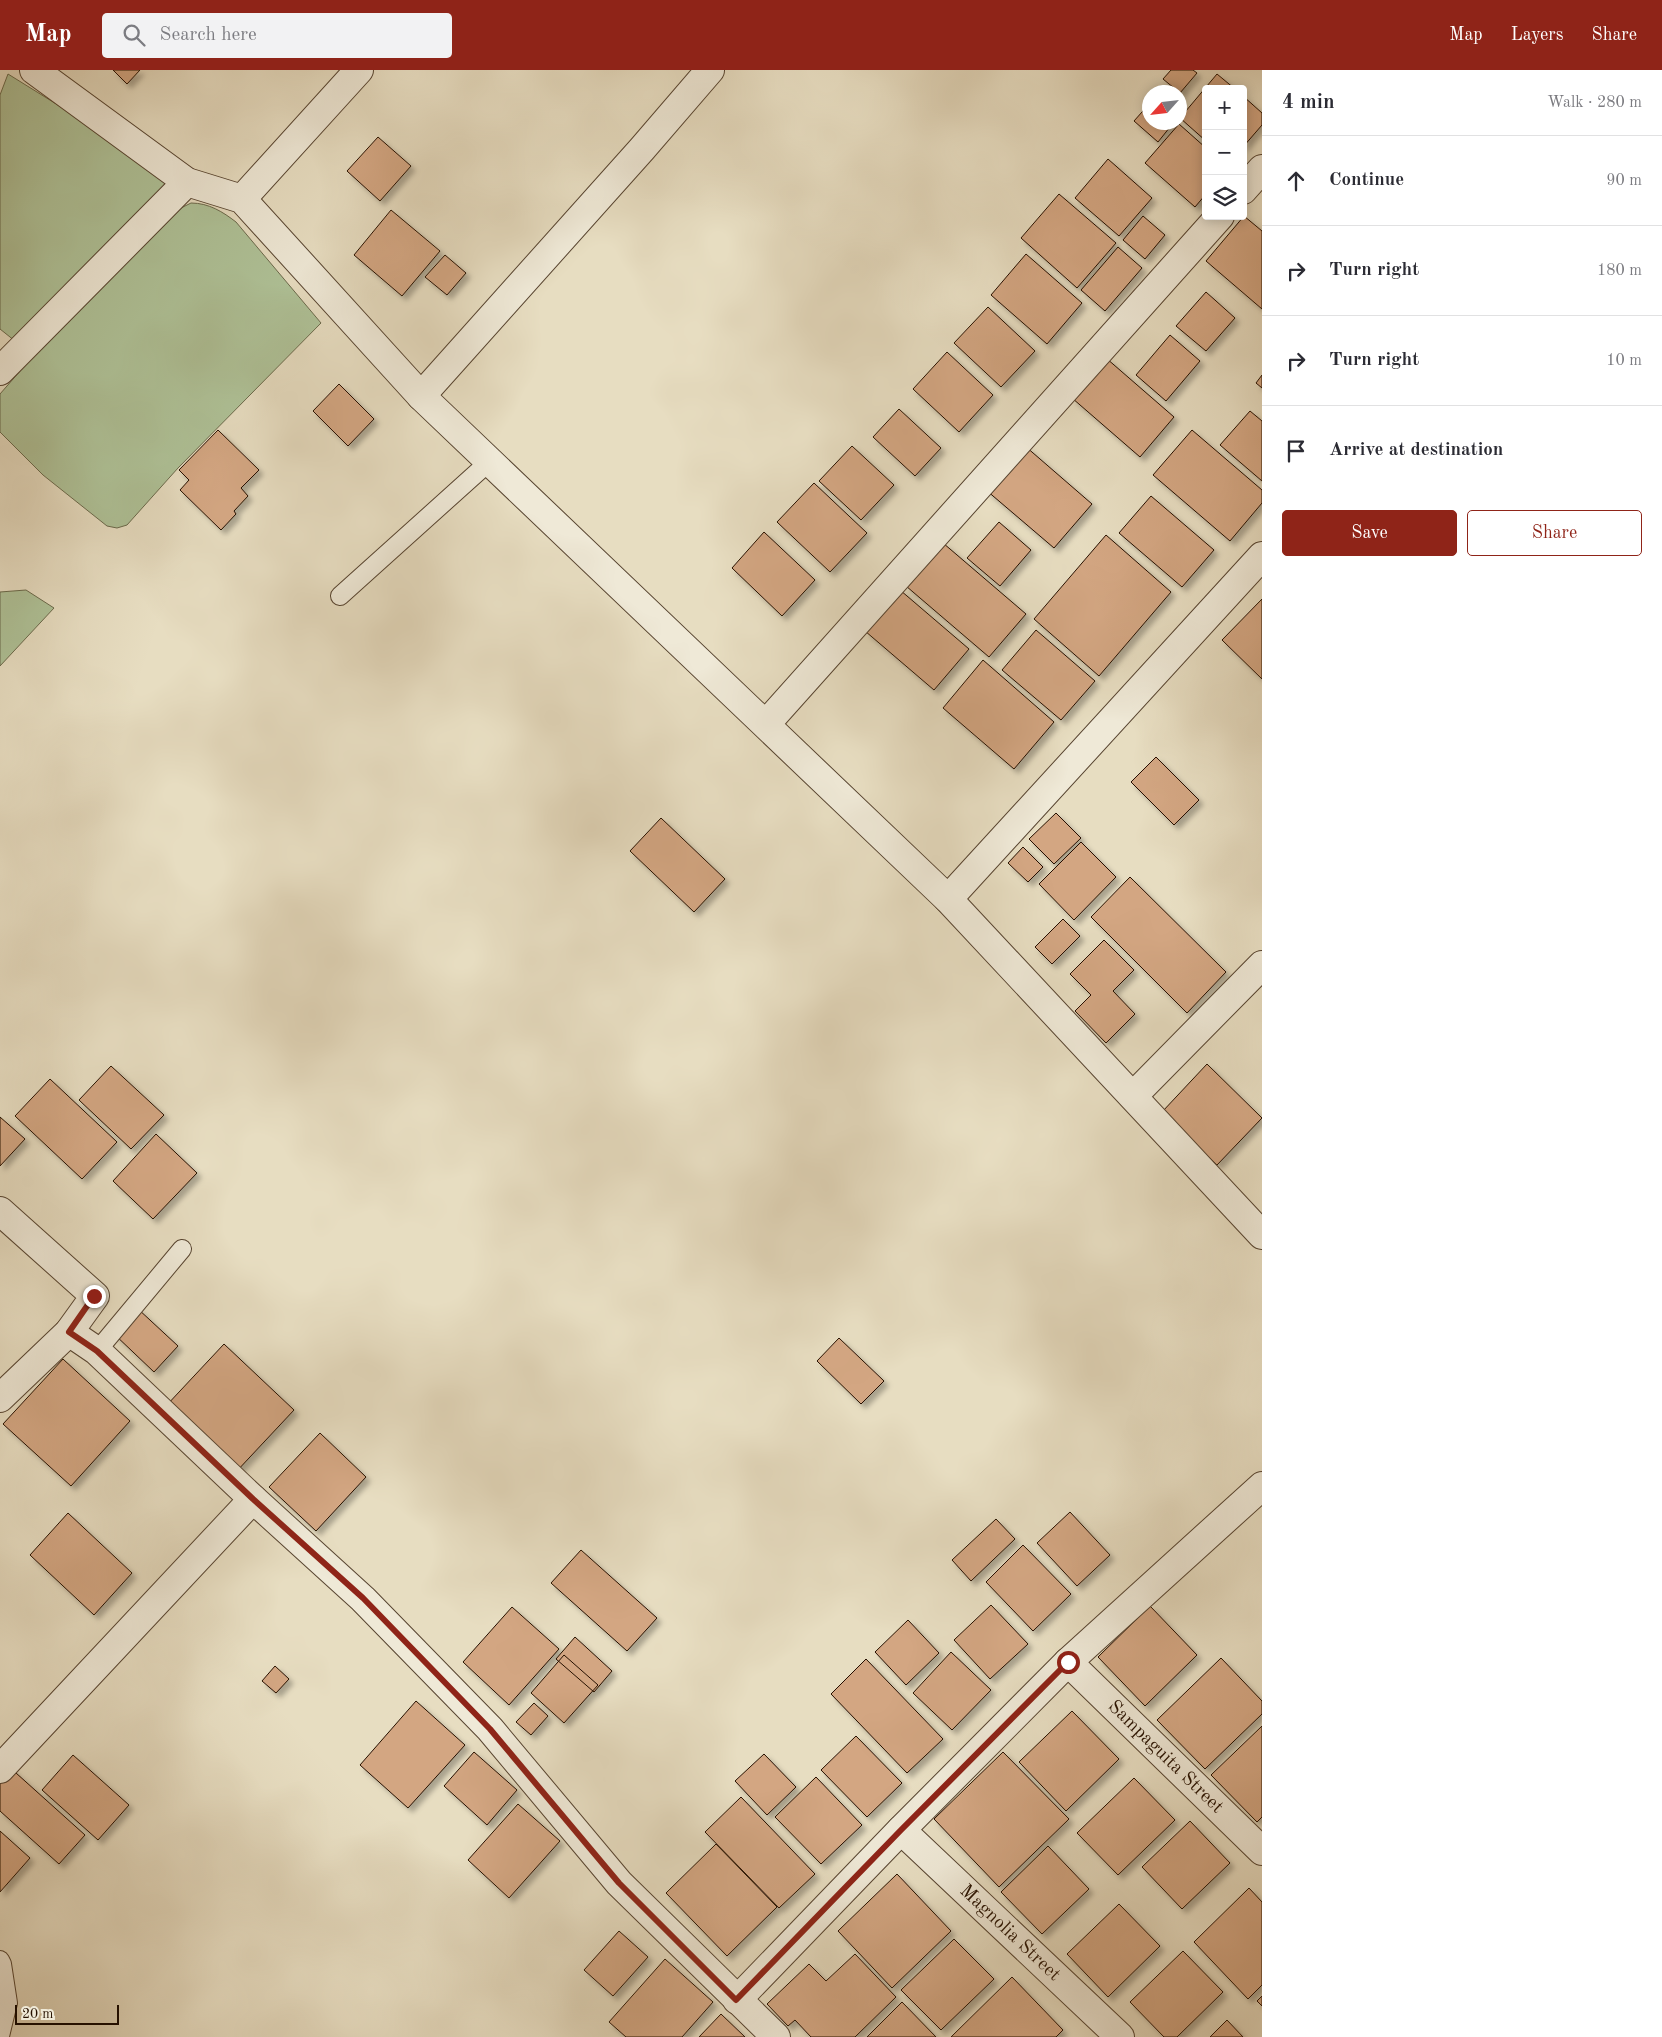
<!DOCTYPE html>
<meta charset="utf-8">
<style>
body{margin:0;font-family:"Old Standard TT",serif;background:#f2f2f3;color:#2b2b33}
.controls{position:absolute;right:15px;top:15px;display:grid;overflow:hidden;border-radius:5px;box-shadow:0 2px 12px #0003}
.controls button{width:45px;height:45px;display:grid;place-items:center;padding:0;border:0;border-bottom:1px solid #e1e1e2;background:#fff;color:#2b2b33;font:25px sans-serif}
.compass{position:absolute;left:1142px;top:15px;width:45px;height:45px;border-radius:50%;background:#fff;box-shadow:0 2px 12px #0003;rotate:243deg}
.scale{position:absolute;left:15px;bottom:12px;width:104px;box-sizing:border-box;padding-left:5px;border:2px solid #271100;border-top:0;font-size:14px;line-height:18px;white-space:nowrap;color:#271100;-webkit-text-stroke:4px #efe9d7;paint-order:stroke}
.stop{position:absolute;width:15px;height:15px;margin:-11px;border:4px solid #8f2418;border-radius:50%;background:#fff}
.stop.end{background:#8f2418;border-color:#fff;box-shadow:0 1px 5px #0008}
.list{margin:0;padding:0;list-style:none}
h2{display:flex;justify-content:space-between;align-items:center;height:65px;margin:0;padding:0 20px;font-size:21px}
h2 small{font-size:16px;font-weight:400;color:#7c7c81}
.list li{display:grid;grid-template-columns:32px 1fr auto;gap:15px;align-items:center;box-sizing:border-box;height:90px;padding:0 20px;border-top:1px solid #e1e1e2}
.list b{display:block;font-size:19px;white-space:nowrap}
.list em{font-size:16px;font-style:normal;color:#7c7c81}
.actions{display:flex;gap:10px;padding:15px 20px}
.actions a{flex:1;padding:11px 0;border:1px solid #8f2418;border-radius:5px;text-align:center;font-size:18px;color:#8f2418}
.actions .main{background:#8f2418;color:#fff}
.icon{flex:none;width:28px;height:28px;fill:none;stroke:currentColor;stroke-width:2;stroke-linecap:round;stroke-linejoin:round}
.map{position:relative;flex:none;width:1262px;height:1967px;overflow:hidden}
header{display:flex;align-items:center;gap:30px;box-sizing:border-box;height:70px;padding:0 25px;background:#8f2418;color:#fff}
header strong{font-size:24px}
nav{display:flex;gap:28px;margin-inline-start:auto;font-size:18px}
.search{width:350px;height:45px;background:#f2f2f3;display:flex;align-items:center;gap:12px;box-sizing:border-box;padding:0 18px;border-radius:5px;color:#7c7c81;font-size:19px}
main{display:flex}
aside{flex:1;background:#fff}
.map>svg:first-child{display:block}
.green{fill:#afc298;stroke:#6b6a4c}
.building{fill:#d3a682;stroke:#271100;filter:url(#shadow)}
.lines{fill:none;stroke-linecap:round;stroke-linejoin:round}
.service-casing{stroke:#574430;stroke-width:20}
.minor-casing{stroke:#574430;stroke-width:30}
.service{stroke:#efe9d7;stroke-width:18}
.minor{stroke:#efe9d7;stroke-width:28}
.route{stroke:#8f2418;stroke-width:6}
.labels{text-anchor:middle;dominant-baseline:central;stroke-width:4;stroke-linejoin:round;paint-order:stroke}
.street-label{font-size:19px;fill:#271100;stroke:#efe9d7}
</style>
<header>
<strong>Map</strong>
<div class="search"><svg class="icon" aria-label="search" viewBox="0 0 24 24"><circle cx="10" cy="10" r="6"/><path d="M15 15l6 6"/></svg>Search here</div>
<nav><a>Map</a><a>Layers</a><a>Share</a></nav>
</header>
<main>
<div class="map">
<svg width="1262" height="1967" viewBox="0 0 1262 1967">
<defs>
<filter id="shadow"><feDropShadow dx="4.5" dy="4.5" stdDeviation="2.5" flood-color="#0004"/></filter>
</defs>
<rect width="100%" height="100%" fill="#e7ddc1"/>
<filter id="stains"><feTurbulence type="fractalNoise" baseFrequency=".004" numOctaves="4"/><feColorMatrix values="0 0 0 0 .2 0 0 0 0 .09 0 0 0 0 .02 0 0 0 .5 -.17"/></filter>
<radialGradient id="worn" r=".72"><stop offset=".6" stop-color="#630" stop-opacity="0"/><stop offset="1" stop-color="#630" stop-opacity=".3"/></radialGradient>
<!-- green -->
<path class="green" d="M8,4L66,40L165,112L163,120L15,271L0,259V25Z
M191,133C209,133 223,142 236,152L321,253L178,398L127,455L117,458L107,456L43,405L0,362V324L34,285L179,139Z
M26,520L54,538L0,596V522Z"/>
<!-- building -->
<path class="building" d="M113,0H140L127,14Z
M1171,0H1193L1197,3L1180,23L1163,9Z
M1217,4L1235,19H1206V71L1180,48Z
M1243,26L1262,43V55L1243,77Z
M1150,33V52H1174L1158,72L1134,51Z
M1179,54L1206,78V124L1195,137L1145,93Z
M378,67L411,96L380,131L347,101Z
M1108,89L1152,128L1119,166L1075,128Z
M1059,124L1116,173L1077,218L1021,168Z
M391,140L440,181L402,226L354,185Z
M1143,146L1165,165L1145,189L1123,170Z
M1244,146L1262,161V239L1206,191Z
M1118,177L1142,198L1105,241L1081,220Z
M1026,184L1082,233L1047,274L991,225Z
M445,185L466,203L447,225L425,207Z
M1206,222L1235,248L1206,281L1176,256Z
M988,237L1035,281L1001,317L954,273Z
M1170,265L1200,291L1166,331L1136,305Z
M947,282L993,325L959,362L913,319Z
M1106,288L1174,347L1140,387L1072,328Z
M1262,305V318L1256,313Z
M339,314L374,349L348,376L313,341Z
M899,339L941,378L915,406L873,367Z
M1250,341L1262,351V411L1220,375Z
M218,360L259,400L241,418L248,426L234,441L236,444L221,460L180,420L189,410L179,400Z
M1192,360L1262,420V433L1230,471L1153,405Z
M852,376L894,415L861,450L819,411Z
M1025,376L1092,434L1054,478L986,420Z
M814,413L867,463L830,502L777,452Z
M1151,426L1214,480L1182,517L1119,463Z
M999,452L1031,480L1000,516L967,488Z
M764,462L815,510L782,546L732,498Z
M1106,465L1171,522L1099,606L1034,549Z
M943,473L1026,544L989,587L906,516Z
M900,520L969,579L934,620L865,561Z
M1262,529V609L1222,570Z
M1036,560L1095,611L1061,650L1002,600Z
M983,590L1054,652L1014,699L943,638Z
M1156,687L1199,730L1174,755L1131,712Z
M1056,743L1081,768L1054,794L1029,769Z
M661,748L725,809L694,842L630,781Z
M1081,772L1116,807L1074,850L1039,814Z
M1023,777L1043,797L1028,812L1008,793Z
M1130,807L1226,902L1187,943L1091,847Z
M1063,849L1080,866L1052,894L1035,877Z
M1104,870L1134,900L1113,921L1135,944L1106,973L1075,941L1091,925L1070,904Z
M1207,994L1262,1048L1217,1095L1162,1042Z
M111,996L164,1045L131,1079L79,1030Z
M50,1009L117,1072L82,1109L15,1046Z
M0,1047L25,1069L0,1096Z
M156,1064L197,1103L153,1149L113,1111Z
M137,1238L178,1276L154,1302L113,1263Z
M839,1268L884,1311L861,1334L817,1291Z
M224,1274L294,1340L235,1403L165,1337Z
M63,1289L130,1351L71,1416L3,1354Z
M320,1363L366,1407L316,1461L269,1417Z
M1070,1442L1110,1485L1077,1516L1037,1473Z
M68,1443L132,1503L94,1545L30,1485Z
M996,1449L1015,1469L971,1511L952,1490Z
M1023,1475L1071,1524L1033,1561L986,1512Z
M581,1480L657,1548L627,1581L551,1513Z
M991,1535L1028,1574L990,1609L954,1570Z
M1150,1536L1197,1585L1145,1636L1098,1587Z
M512,1537L559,1579L509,1635L463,1592Z
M908,1550L939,1583L906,1615L875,1582Z
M575,1567L612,1601L594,1622L556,1589Z
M951,1582L991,1620L952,1660L913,1623Z
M564,1585L598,1615L564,1653L531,1623Z
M1221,1588L1262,1631V1644L1205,1699L1157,1650Z
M866,1589L943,1669L907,1703L831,1624Z
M275,1596L289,1609L276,1623L262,1611Z
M416,1631L465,1675L408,1738L360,1695Z
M534,1633L548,1646L531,1665L516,1652Z
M1072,1641L1119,1689L1066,1741L1019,1692Z
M1262,1656V1747L1257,1752L1211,1705Z
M856,1666L902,1713L867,1747L821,1700Z
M474,1682L517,1720L487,1755L444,1716Z
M1003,1682L1069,1749L999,1817L934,1749Z
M764,1684L796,1717L767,1745L735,1711Z
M73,1685L129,1735L98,1770L42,1720Z
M6,1694L85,1765L59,1794L0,1741V1701Z
M816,1707L862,1755L821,1794L775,1747Z
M1134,1708L1175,1750L1118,1805L1077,1763Z
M741,1727L815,1804L779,1838L705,1762Z
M518,1734L560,1771L509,1828L468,1790Z
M1190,1751L1230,1793L1182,1839L1142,1797Z
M0,1761L30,1788L0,1822Z
M716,1774L777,1837L727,1886L666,1823Z
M1048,1776L1089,1819L1042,1864L1001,1822Z
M897,1804L951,1861L892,1918L838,1861Z
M1249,1818L1262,1832V1915L1248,1929L1194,1872Z
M1119,1834L1160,1876L1108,1927L1067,1884Z
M619,1861L648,1887L613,1926L584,1900Z
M954,1869L994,1909L941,1960L901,1920Z
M1183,1881L1223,1922L1177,1967H1164L1130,1932Z
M855,1884L896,1927L855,1967H811L795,1950L788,1956L767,1934L809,1894L826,1911Z
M665,1889L713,1932L682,1967H626L609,1952Z
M1012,1907L1063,1960L1056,1967H951Z
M1262,1926V1936L1257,1931Z
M902,1932L936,1967H867Z
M721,1944L745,1967H699Z
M1227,1950L1243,1967H1210Z"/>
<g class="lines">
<!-- service casing -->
<g class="service-casing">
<path id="service" d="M340,526L490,391
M97,1281L182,1179
M0,1890L2,1894L8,1933L0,1966"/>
</g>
<!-- minor casing -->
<g class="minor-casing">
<g id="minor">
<path d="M34,0L187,112L242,129L421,326L948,829L1262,1165"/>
<path d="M1243,120L1262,99"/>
<path d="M242,129L359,0"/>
<path d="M0,301L187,112"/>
<path d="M421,326L642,79L710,0"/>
<path d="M766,654L1220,146"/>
<path d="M948,829L1262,486"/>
<path d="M1133,1026L1262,895"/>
<path d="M0,1141L95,1226L69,1262L0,1328"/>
<path d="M69,1262L97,1281L253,1429L363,1529L490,1659L619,1813L776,1967"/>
<path id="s1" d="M1068,1592L1262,1781"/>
<path d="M0,1699L253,1429"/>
<path id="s2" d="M901,1760L1120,1967"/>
<path d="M737,1930L901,1760L1068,1592L1262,1416"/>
</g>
</g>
<!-- service -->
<use href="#service" class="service"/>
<!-- minor -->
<use href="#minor" class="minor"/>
</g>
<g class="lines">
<!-- route -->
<path class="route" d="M94,1226L69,1262L97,1281L253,1429L363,1528L490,1659L619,1813L736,1930L901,1760L1068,1592"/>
</g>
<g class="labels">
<!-- street labels -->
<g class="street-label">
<text stroke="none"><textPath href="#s1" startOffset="136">Sampaguita Street</textPath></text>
<text stroke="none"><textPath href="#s2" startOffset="150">Magnolia Street</textPath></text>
</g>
</g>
<rect width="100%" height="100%" filter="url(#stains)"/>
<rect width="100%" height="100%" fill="url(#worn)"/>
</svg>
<div class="controls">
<button>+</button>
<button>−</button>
<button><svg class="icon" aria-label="layers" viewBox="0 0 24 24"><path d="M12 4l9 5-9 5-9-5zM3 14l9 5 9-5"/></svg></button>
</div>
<svg class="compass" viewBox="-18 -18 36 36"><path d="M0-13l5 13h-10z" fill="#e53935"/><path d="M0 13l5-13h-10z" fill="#7c7c81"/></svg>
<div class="scale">20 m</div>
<div class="stop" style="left:1068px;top:1592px"></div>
<div class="stop end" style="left:94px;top:1226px"></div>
</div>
<aside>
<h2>4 min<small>Walk · 280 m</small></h2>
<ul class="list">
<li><svg class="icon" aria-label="ahead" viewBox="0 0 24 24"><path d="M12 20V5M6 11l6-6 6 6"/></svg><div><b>Continue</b></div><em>90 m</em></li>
<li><svg class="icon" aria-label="right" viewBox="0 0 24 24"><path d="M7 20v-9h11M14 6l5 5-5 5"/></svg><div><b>Turn right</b></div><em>180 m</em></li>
<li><svg class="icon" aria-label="right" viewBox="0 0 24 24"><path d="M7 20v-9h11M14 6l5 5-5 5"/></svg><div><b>Turn right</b></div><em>10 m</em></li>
<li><svg class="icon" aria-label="arrive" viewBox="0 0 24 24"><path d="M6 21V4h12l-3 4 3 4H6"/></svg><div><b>Arrive at destination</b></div></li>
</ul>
<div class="actions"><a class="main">Save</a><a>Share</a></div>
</aside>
</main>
